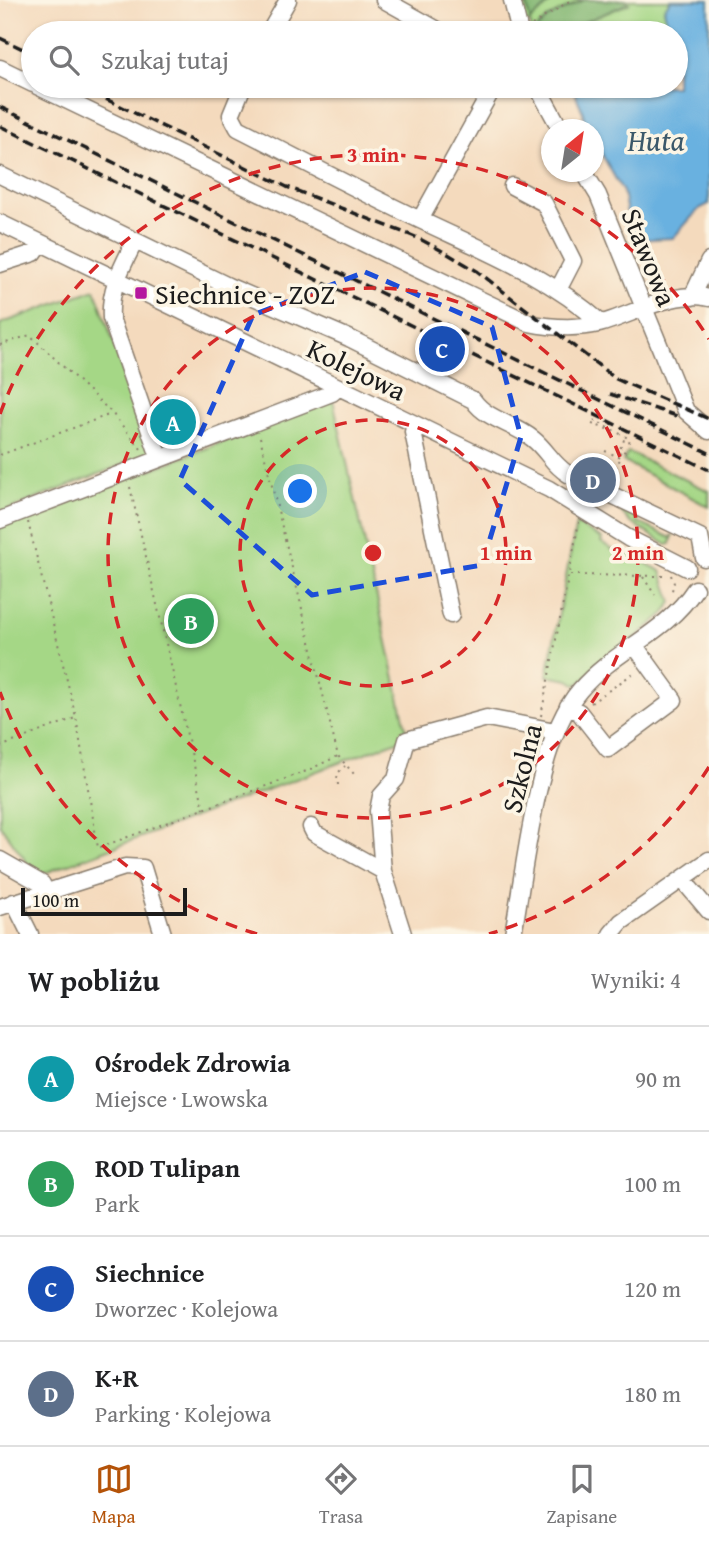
<!DOCTYPE html>
<html lang="pl">
<meta charset="utf-8">
<style>
body{margin:0;font-family:"Gentium Book Plus",serif;background:#f2f2f2;color:#202124}
.compass{position:absolute;left:541px;top:119px;width:63px;height:63px;border-radius:50%;background:#fff;box-shadow:0 2px 5px #0004;rotate:30deg}
.scale{position:absolute;left:21px;bottom:18px;width:166px;box-sizing:border-box;padding-left:7px;border:4px solid #1c1c1c;border-top:0;font-size:19px;line-height:24px;white-space:nowrap;color:#1c1c1c;-webkit-text-stroke:5px #fcf5e5;paint-order:stroke}
.you{position:absolute;left:301px;top:492px;width:24px;height:24px;margin:-18px;border:5px solid #fff;border-radius:50%;background:#1a73e8;box-shadow:0 0 0 10px #1a73e833}
.badge{display:grid;place-items:center;width:46px;height:46px;border-radius:50%;background:#b45309;color:#fff;font-size:23px;font-weight:700}
.pin{position:absolute;translate:-50% -50%;border:4px solid #fff;box-shadow:0 2px 7px #0006}
.list{margin:0;padding:0;list-style:none}
h2{display:flex;justify-content:space-between;align-items:center;height:91px;margin:0;padding:0 28px;font-size:30px}
h2 small{font-size:23px;font-weight:400;color:#757577}
.list li{display:grid;grid-template-columns:46px 1fr auto;gap:21px;align-items:center;box-sizing:border-box;height:105px;padding:0 28px;border-top:2px solid #e0e0e0}
.list b{display:block;font-size:26px;white-space:nowrap}
.list p{margin:0;font-size:23px;white-space:nowrap;color:#757577}
.list em{font-size:23px;font-style:normal;color:#757577}
.icon{flex:none;width:38px;height:38px;fill:none;stroke:currentColor;stroke-width:2;stroke-linecap:round;stroke-linejoin:round}
.map{position:relative;flex:none;width:709px;height:934px;overflow:hidden}
.search{position:absolute;background:#fff;box-shadow:0 2px 5px #0004;left:21px;right:21px;top:21px;height:77px;display:flex;align-items:center;gap:18px;box-sizing:border-box;padding:0 24px;border-radius:38px;color:#757577;font-size:26px}
.sheet{height:511px;background:#fff}
nav{display:flex;justify-content:space-around;align-items:center;box-sizing:border-box;height:98px;border-top:2px solid #e0e0e0;background:#fff;font-size:19px;color:#757577}
nav a{display:grid;justify-items:center;gap:4px}
nav .on{color:#b45309}
.map>svg:first-child{display:block}
.green{fill:#a5d786;stroke:#607a51;stroke-width:2}
.forest{fill:#84b873;stroke:#506a48;stroke-width:2}
.water{fill:#69b1e0;stroke:#42667e;stroke-width:2}
.lines{fill:none;stroke-linecap:round;stroke-linejoin:round}
.minor-casing{stroke:#887b6c;stroke-width:19}
.path{stroke:#887b6c;stroke-width:2;stroke-dasharray:2 5;stroke-linecap:butt}
.minor{stroke:#fff;stroke-width:16}
.rail{stroke:#1c1c1c;stroke-width:3.5;stroke-dasharray:10 5;stroke-linecap:butt}
.marked{fill:none;stroke:#1d4ed8;stroke-width:5;stroke-dasharray:14 9;stroke-linejoin:round}
.ring{fill:none;stroke:#d62828;stroke-width:3.5;stroke-dasharray:12 9}
.poi-dot{fill:#b5179e;stroke:#fcf5e5;stroke-width:2.5}
.labels{text-anchor:middle;dominant-baseline:central;stroke-width:7;stroke-linejoin:round;paint-order:stroke}
.street-label{font-size:28px;fill:#1c1c1c;stroke:#fcf5e5}
.poi-label{font-size:28px;fill:#1c1c1c;stroke:#fcf5e5;text-anchor:start}
.water-label{font-size:30px;font-style:italic;fill:#3b586a;stroke:#fcf5e5}
.centre{fill:#d62828;stroke:#fcf5e5;stroke-width:3.5}
.ring-label{font-size:21px;text-anchor:middle;font-weight:bold;fill:#d62828;stroke:#fcf5e5;stroke-width:7;stroke-linejoin:round;paint-order:stroke}
</style>
<div class="map">
<svg width="709" height="934" viewBox="0 0 709 934">
<rect width="100%" height="100%" fill="#fcf5e5"/>
<filter id="ink" filterUnits="userSpaceOnUse"><feTurbulence type="fractalNoise" baseFrequency=".0143" numOctaves="2"/><feDisplacementMap in="SourceGraphic" scale="14" xChannelSelector="R" yChannelSelector="G"/><feConvolveMatrix kernelMatrix="1 2 1 2 8 2 1 2 1" color-interpolation-filters="sRGB"/></filter>
<filter id="wash" filterUnits="userSpaceOnUse"><feTurbulence type="fractalNoise" baseFrequency=".00686" numOctaves="4" result="noise"/><feDisplacementMap in="SourceGraphic" scale="28" xChannelSelector="R" yChannelSelector="G"/><feGaussianBlur stdDeviation="1.57" result="paint"/><feColorMatrix in="noise" values="0 0 0 0 0 0 0 0 0 0 0 0 0 0 0 0 0 1.4 0 .05"/><feComposite in="paint" operator="in"/></filter>
<g filter="url(#wash)">
<rect width="100%" height="100%" fill="#f4dabd"/>
<!-- green -->
<path class="green" d="M518,0H526L530,20L554,0H584L549,17L532,33L530,22L523,25Z
M624,0H671L664,9L669,33H629L627,30L559,33L628,4Z
M95,289L152,453L0,513V324Z
M333,400L408,737L37,876L0,825V527Z
M628,452L709,491V507L623,461Z
M617,507L638,517L637,522L671,538L673,534L671,544L667,545L630,522Z
M576,524L602,539L601,542L616,552L618,549L661,571L672,602L665,613L577,685L569,680L547,676Z"/>
<!-- forest -->
<path class="forest" d="M526,0H554L530,21Z
M584,0H624L629,3L559,33H532L549,17Z"/>
<!-- water -->
<path class="water" d="M671,0H709V204L699,209L673,238L632,240L623,192L594,140V130L586,129L583,112L572,86H676V33H669L664,9Z"/>
</g>
<g filter="url(#ink)">
<g class="lines">
<!-- minor casing -->
<g class="minor-casing">
<path id="minor" d="M384,0L443,33
M512,0L520,33
M269,33L288,0
M0,68L33,84
M37,86L529,323C553,328 575,329 599,324C630,316 677,288 709,298
M243,86L231,115L238,128C299,159 359,191 420,220C483,250 549,276 601,323
M537,86L561,130
M584,172L598,195L686,411L709,431
M0,175L228,286L349,338L473,400C488,421 514,423 533,439C547,450 552,464 568,474L700,537L704,558
M512,186L544,203L573,261L558,290
M420,220L494,86
M0,223L549,489L628,538L687,568
M135,241C122,267 109,289 111,318L159,457
M0,264L34,253L41,243
M692,297L709,261
M415,426L413,432L451,615
M0,520L332,393L338,388
M568,706L579,712L608,749L674,700L635,646
M311,827L314,833L383,871L403,934
M0,860L42,884L45,891
M383,871L378,811L381,796L396,779L407,740L487,718L555,731
M682,879L709,911
M14,902L30,934
M0,907L125,867L143,868L163,934
M513,934C525,868 537,739 580,690C614,650 666,634 695,589
M611,934L621,922L709,860"/>
</g>
<!-- path -->
<path class="path" d="M532,25L571,0
M0,345L30,335L112,413L141,449
M594,420L630,439L629,442L624,440L620,449L625,452L623,454L619,452L617,456L621,457L611,478
M592,424L616,432
M260,437L338,756L354,774
M605,451L617,456
M0,455L111,414
M130,487L204,809
M28,522L76,717L98,848L304,772L338,756
M570,575L665,576
M671,575L674,583L671,594
M643,577L655,595
M591,703L635,672
M541,716L579,522
M0,747L75,718
M338,785L337,774L345,766"/>
<!-- minor -->
<use href="#minor" class="minor"/>
<!-- rail -->
<path class="rail" d="M0,38L33,54
M79,86L287,187L418,238L448,254L477,271L616,379L709,419
M0,107L709,453
M0,126L709,470
M610,394L680,417"/>
</g>
</g>
<!-- marked area -->
<path class="marked" d="M365,272L492,327L521,437L482,565L312,595L180,480L253,315Z"/>
<!-- distance rings -->
<g class="ring">
<circle cx="373" cy="553" r="133"/>
<circle cx="373" cy="553" r="265"/>
<path d="M709 767A398 398 0 0 1 489 934M257 934A398 398 0 0 1 0 692M0 414A398 398 0 0 1 709 339"/>
</g>
<!-- markers -->
<rect class="poi-dot" x="134" y="286" width="14" height="14" rx="3.5"/>
<g class="labels">
<!-- street labels -->
<g class="street-label">
<text transform="translate(650 257) rotate(68)">Stawowa</text>
<text transform="translate(357 369) rotate(26)">Kolejowa</text>
<text transform="translate(521 768) rotate(-76)">Szkolna</text>
</g>
<!-- poi labels -->
<g class="poi-label">
<text x="155" y="293">Siechnice - ZOZ</text>
</g>
<!-- water labels -->
<g class="water-label">
<text x="656" y="140">Huta</text>
</g>
</g>
<circle cx="373" cy="553" r="10" class="centre"/>
<g class="ring-label">
<text x="373" y="162">3 min</text>
<text x="506" y="560">1 min</text>
<text x="638" y="560">2 min</text>
</g>
</svg>
<svg class="compass" viewBox="-18 -18 36 36"><path d="M0-13l5 13h-10z" fill="#e53935"/><path d="M0 13l5-13h-10z" fill="#757577"/></svg>
<div class="scale">100 m</div>
<div class="you"></div>
<div class="pin badge" style="left:173px;top:422px;background:#0f9aa8">A</div>
<div class="pin badge" style="left:191px;top:621px;background:#2e9e5b">B</div>
<div class="pin badge" style="left:442px;top:349px;background:#1a4fb4">C</div>
<div class="pin badge" style="left:593px;top:480px;background:#5c6f8a">D</div>
<div class="search"><svg class="icon" aria-label="search" viewBox="0 0 24 24"><circle cx="10" cy="10" r="6"/><path d="M15 15l6 6"/></svg>Szukaj tutaj</div>
</div>
<section class="sheet">
<h2>W pobliżu<small>Wyniki: 4</small></h2>
<ul class="list">
<li><span class="badge" style="background:#0f9aa8">A</span><div><b>Ośrodek Zdrowia</b><p>Miejsce · Lwowska</p></div><em>90 m</em></li>
<li><span class="badge" style="background:#2e9e5b">B</span><div><b>ROD Tulipan</b><p>Park</p></div><em>100 m</em></li>
<li><span class="badge" style="background:#1a4fb4">C</span><div><b>Siechnice</b><p>Dworzec · Kolejowa</p></div><em>120 m</em></li>
<li><span class="badge" style="background:#5c6f8a">D</span><div><b>K+R</b><p>Parking · Kolejowa</p></div><em>180 m</em></li>
</ul>
</section>
<nav>
<a class="on"><svg class="icon" aria-label="map" viewBox="0 0 24 24"><path d="M3 6l6-2 6 2 6-2v14l-6 2-6-2-6 2zM9 4v14M15 6v14"/></svg>Mapa</a>
<a><svg class="icon" aria-label="directions" viewBox="0 0 24 24"><path d="M12 3l9 9-9 9-9-9zM9 14v-3h6M13 9l2 2-2 2"/></svg>Trasa</a>
<a><svg class="icon" aria-label="saved" viewBox="0 0 24 24"><path d="M7 4h10v16l-5-4-5 4z"/></svg>Zapisane</a>
</nav>
